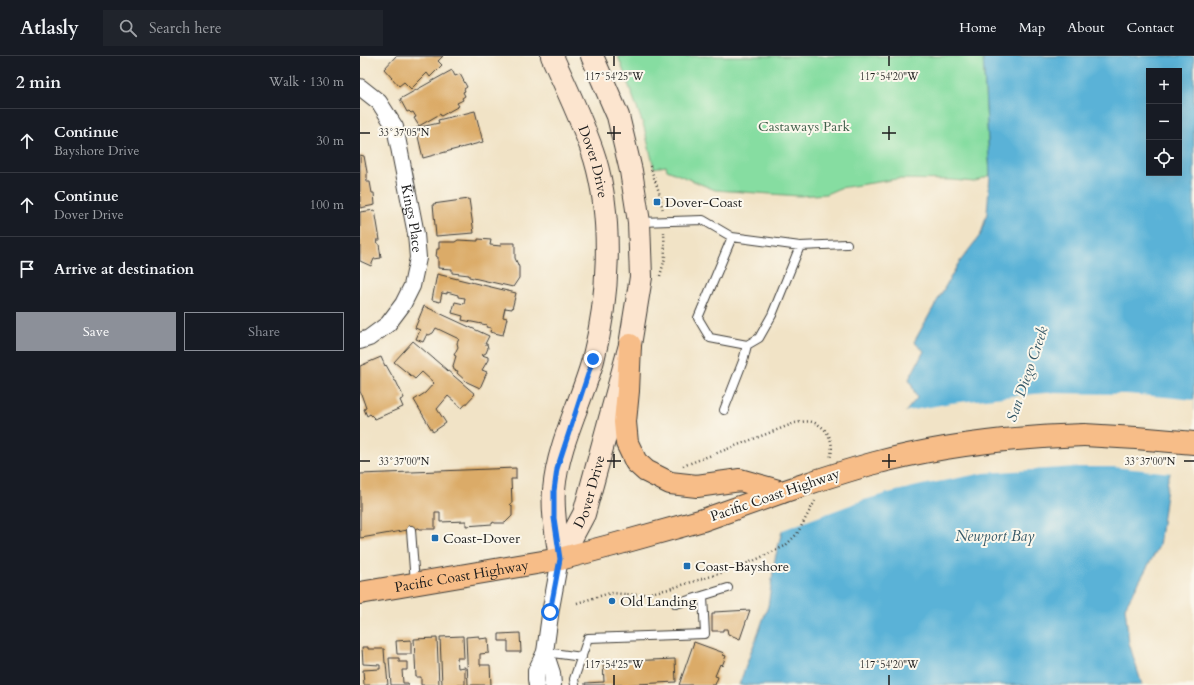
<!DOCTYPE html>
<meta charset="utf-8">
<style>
body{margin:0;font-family:Cardo,serif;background:#20242c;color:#f1f3f6}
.controls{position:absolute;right:12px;top:12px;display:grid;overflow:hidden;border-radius:0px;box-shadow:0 4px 16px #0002}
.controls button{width:36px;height:36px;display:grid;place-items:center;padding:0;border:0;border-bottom:1px solid #363941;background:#171b24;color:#f1f3f6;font:20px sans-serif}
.stop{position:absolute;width:12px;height:12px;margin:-9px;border:3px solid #1a73e8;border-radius:50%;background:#fff}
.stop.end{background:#1a73e8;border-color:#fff;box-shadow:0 1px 4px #0008}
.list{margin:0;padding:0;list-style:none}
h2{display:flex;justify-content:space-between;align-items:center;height:52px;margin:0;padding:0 16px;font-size:17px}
h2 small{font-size:13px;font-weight:400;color:#9ea1a6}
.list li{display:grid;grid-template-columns:26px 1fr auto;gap:12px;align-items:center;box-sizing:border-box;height:64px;padding:0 16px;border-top:1px solid #363941}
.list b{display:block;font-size:15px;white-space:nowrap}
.list p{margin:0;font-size:13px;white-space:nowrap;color:#9ea1a6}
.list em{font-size:13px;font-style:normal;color:#9ea1a6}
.actions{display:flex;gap:8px;padding:12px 16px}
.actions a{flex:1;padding:9px 0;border:1px solid #8c9099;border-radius:0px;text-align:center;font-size:14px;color:#8c9099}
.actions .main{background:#8c9099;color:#fff}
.icon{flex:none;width:22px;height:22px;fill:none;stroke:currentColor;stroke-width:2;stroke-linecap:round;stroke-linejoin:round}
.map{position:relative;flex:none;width:834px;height:629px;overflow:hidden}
header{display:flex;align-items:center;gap:24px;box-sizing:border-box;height:56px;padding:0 20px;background:#171b24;border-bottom:1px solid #363941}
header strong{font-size:19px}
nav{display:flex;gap:22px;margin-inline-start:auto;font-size:14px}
.search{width:280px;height:36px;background:#20242c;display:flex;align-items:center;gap:10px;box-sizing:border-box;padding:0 14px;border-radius:0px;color:#9ea1a6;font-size:15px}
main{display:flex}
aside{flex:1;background:#171b24}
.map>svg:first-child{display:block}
.green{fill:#86dda1;stroke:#517c5e}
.water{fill:#5ab2d7;stroke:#3b677a;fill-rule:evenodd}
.pier{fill:#f1e3c6}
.building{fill:#dbab68}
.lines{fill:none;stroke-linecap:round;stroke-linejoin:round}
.lane-casing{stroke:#3c3a36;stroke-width:10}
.street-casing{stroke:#3c3a36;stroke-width:18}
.secondary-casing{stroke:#3c3a36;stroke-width:24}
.highway-casing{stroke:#3c3a36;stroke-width:24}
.path{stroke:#3c3a36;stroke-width:2.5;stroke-dasharray:1 3;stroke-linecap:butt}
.lane{stroke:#fff;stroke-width:8}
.street{stroke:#fff;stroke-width:16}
.secondary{stroke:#fce5cf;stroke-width:22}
.highway{stroke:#f7bd88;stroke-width:22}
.highway-bridge-casing{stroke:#3c3a36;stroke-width:24;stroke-linecap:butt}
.highway-bridge{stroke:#f7bd88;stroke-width:22}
.route{stroke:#1a73e8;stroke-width:5}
.ticks{fill:none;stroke:#1c1c1c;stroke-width:1.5}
.poi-dot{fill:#1f6fb2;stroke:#fbf7ec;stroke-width:1.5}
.labels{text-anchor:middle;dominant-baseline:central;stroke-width:4;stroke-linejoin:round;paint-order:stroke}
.park-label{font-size:14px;fill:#41604b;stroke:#fbf7ec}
.street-label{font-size:14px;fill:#1c1c1c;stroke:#fbf7ec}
.poi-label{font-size:14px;fill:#1c1c1c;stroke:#fbf7ec;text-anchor:start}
.water-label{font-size:15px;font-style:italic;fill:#355867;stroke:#fbf7ec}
.ticks-label{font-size:10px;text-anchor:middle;fill:#1c1c1c;stroke:#fbf7ec;stroke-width:4;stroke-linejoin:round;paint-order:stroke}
</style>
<header>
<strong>Atlasly</strong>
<div class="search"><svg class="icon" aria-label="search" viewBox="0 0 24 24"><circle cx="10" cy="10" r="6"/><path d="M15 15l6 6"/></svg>Search here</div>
<nav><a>Home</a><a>Map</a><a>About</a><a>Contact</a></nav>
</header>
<main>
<aside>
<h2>2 min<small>Walk · 130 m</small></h2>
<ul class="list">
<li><svg class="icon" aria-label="ahead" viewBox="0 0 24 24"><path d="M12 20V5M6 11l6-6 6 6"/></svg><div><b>Continue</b><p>Bayshore Drive</p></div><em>30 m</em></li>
<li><svg class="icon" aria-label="ahead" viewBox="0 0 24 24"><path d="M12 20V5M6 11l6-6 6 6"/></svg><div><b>Continue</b><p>Dover Drive</p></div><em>100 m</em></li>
<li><svg class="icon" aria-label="arrive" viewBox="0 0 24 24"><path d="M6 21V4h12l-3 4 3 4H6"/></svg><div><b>Arrive at destination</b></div></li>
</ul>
<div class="actions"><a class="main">Save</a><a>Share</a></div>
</aside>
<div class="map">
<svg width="834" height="629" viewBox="0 0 834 629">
<rect width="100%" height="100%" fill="#fbf7ec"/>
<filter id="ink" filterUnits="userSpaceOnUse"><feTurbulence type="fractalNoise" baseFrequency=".025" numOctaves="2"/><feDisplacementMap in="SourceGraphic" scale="8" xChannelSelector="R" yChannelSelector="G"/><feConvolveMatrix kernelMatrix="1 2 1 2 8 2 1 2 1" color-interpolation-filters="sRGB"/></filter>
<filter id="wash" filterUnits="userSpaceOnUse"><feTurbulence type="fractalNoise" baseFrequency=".012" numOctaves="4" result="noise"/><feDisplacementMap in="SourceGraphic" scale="16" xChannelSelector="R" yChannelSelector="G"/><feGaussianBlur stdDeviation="0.9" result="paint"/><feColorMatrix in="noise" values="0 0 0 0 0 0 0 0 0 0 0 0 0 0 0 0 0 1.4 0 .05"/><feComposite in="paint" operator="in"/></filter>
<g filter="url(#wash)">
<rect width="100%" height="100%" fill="#f1e3c6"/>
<!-- green -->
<path class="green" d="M258,0H623L630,119L614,126L592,124L537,123L480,132L466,138L439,140L355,134L307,114L306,110L294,112L284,71Z"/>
<!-- water -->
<path class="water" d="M623,0H834V354L808,423L799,490L765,551L769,587L782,629H379L408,550L415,503L425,463L466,451L557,342L549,323L564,295L554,286L598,208L621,178L627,157L630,119ZM789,15H819V117H789Z"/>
<!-- pier -->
<path class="pier" d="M686,337L766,338L806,341L834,344V360L812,417L753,411H716L624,417L562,429L528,437L501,445L420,475L424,462L465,449L543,356L591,347L652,340Z"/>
<g id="blocks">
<!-- building -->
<path class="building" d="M36,0H83L78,5L82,9L70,21L67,17L51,33L44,26L39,30L24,13Z
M92,14L95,20L100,18L107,31L104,33L105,35L103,36L105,40L102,42L103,44L97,47L99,50L81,60L80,58L59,70L54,62L56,61L53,56L51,57L49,55L47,56L40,43Z
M115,55L123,86L63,102L56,72L79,67L78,64Z
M0,99L4,100L7,116V124H6V126H10L12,137H14L15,149L0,152Z
M109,143L114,177L76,180L73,148Z
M15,154L20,184H17L18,188H19L21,202L14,203L11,210L0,205V156Z
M118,183L131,184L130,189L141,190V187H155V202L159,211V222L153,231L109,221V219L92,217V213L78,212V201H76L77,193H79V186H95L98,184L118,185Z
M77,218L156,237L152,253L145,252L143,261L147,262L143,279L130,276L131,272L126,271L127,269L102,264L103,260L92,257L95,246L104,248L105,242L98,241V239L87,236V238L82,237L80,246L72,244Z
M64,250L129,280L125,288H127L128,292L126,297L122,299L128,301V304L122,314L127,316L120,332L107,326L97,317L98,315L94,314L93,310L96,300L94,299L98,291L97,287L99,283L76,272L73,277L69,279L67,278L63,286L56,283L60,274L55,272Z
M53,285L115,338L102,352L88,340L77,353L86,367L73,376L54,344L65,337L74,327L62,316L55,323L34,306Z
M21,301L25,310L26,309L35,325H36L44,342L40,344L43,351L15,363L10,358L7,360L4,353L6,352L0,335V310Z
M156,412V423H151L152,447L150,448L152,450V460L145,467H135L133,466L132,468L106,470V465L80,466V456H75V473H60L59,472L7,481L0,482V418Z
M390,554L380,583L368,578L367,573H363V575H352V558H354V556Z
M160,577L161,596H148V585H139V578Z
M103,580L104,602H97L98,612L105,611V629H82L80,581Z
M119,580V583L128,582L129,597L120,598V609H130L131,629H108L106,581Z
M77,582L79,629H61V621H56L54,583Z
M51,584V598H37L36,585Z
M334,586L364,597L363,599L366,600L362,610L360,608L355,620L358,621L355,629H319Z
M2,591H8V593H24L25,607H26L28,629H4L3,614L20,613V609L3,608Z
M29,602H39V606H47V614H42L43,627H48L49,629H31Z
M315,603L316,626L258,629H225V627L244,626L243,606Z"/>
</g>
</g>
<g filter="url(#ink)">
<use href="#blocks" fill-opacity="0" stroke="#3c3a36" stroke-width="1"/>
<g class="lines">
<!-- lane casing -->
<g class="lane-casing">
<path id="lane" d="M280,166L343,164L372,181L440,190L487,188
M372,181L338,262L350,282L387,289L399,282L412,259L440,190
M364,354L383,305L387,289
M51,474L55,527
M316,548L368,532
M185,596L222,601
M215,629L214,623L228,582L345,578L343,541"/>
</g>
<!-- street casing -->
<g class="street-casing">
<g id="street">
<path id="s1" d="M0,31L19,46L35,71L56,178L58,202L52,230L43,248L28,268L9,282L0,285"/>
<path d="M185,596L192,617L193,629"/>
<path d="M177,629L176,623V615L185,596L191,552L200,503"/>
</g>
</g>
<!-- secondary casing -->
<g class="secondary-casing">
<g id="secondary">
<path id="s2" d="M192,0C207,34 224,68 235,103C253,164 249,243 233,304C221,347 198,388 194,434C192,457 197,480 200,503"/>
<path id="s3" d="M200,503L224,458L270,289L281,221L279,166L271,115L258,60L232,0"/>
</g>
</g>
<!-- highway casing -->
<g class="highway-casing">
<g id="highway">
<path d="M270,289L268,335L265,366L267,387L276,406L286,415L310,427L337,430L380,424L422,436"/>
<path d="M724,379L776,382L834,387"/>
<path id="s4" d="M0,537L200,503L253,489L343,464L422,436"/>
</g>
</g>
<!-- path -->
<path class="path" d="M290,110L299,136L303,155
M300,220L305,202L304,176
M323,410L435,367C441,366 449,364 455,367C469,373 475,388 470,402
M217,547L250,537L280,539L309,533L358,518L393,505L425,490L437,478L455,445"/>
<!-- lane -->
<use href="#lane" class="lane"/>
<!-- street -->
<use href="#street" class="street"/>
<!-- secondary -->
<use href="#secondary" class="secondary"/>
<!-- highway -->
<use href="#highway" class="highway"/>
<!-- highway-bridge casing -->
<g class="highway-bridge-casing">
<path id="highway-bridge" d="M422,436C453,426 484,415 515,407C583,389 653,381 724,379"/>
</g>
<!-- highway-bridge -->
<use href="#highway-bridge" class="highway-bridge"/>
</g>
</g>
<g class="lines" filter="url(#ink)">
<!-- route -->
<path class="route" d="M190,556L200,503L194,462V435L197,413L233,303"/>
</g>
<!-- ticks -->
<path class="ticks" d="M254,0V10M529,0V10M254,70V84M529,70V84M0,77H10M247,77H261M522,77H536M254,398V412M529,398V412M0,405H10M247,405H261M522,405H536M824,405H834M254,619V629M529,619V629"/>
<!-- markers -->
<g class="poi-dot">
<rect x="293" y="142" width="8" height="8" rx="2"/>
<rect x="71" y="478" width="8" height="8" rx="2"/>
<rect x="323" y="506" width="8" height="8" rx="2"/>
<circle cx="252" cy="545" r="4"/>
</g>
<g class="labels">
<!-- park labels -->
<g class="park-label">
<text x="444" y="70">Castaways Park</text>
</g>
<!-- street labels -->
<g class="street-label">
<text stroke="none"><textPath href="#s2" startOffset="114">Dover Drive</textPath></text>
<text stroke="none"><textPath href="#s1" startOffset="147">Kings Place</textPath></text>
<text stroke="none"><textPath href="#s3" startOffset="74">Dover Drive</textPath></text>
<text transform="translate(415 439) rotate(-19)">Pacific Coast Highway</text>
<text stroke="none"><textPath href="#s4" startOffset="103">Pacific Coast Highway</textPath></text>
</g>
<!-- poi labels -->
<g class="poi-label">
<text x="305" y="146">Dover-Coast</text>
<text x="83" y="482">Coast-Dover</text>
<text x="335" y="510">Coast-Bayshore</text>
<text x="260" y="545">Old Landing</text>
</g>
<!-- water labels -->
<g class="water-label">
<text transform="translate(667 318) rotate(-71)">San Diego Creek</text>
<text x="635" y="480">Newport Bay</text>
</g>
</g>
<g class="ticks-label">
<text x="254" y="24">117°54'25"W</text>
<text x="529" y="24">117°54'20"W</text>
<text x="44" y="80">33°37'05"N</text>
<text x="44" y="409">33°37'00"N</text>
<text x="790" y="409">33°37'00"N</text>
<text x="254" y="612">117°54'25"W</text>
<text x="529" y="612">117°54'20"W</text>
</g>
</svg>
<div class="controls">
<button>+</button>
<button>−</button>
<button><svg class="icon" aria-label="locate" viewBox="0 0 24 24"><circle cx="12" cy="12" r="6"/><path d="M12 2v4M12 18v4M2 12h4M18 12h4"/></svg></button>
</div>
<div class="stop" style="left:190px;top:556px"></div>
<div class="stop end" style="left:233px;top:303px"></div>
</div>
</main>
